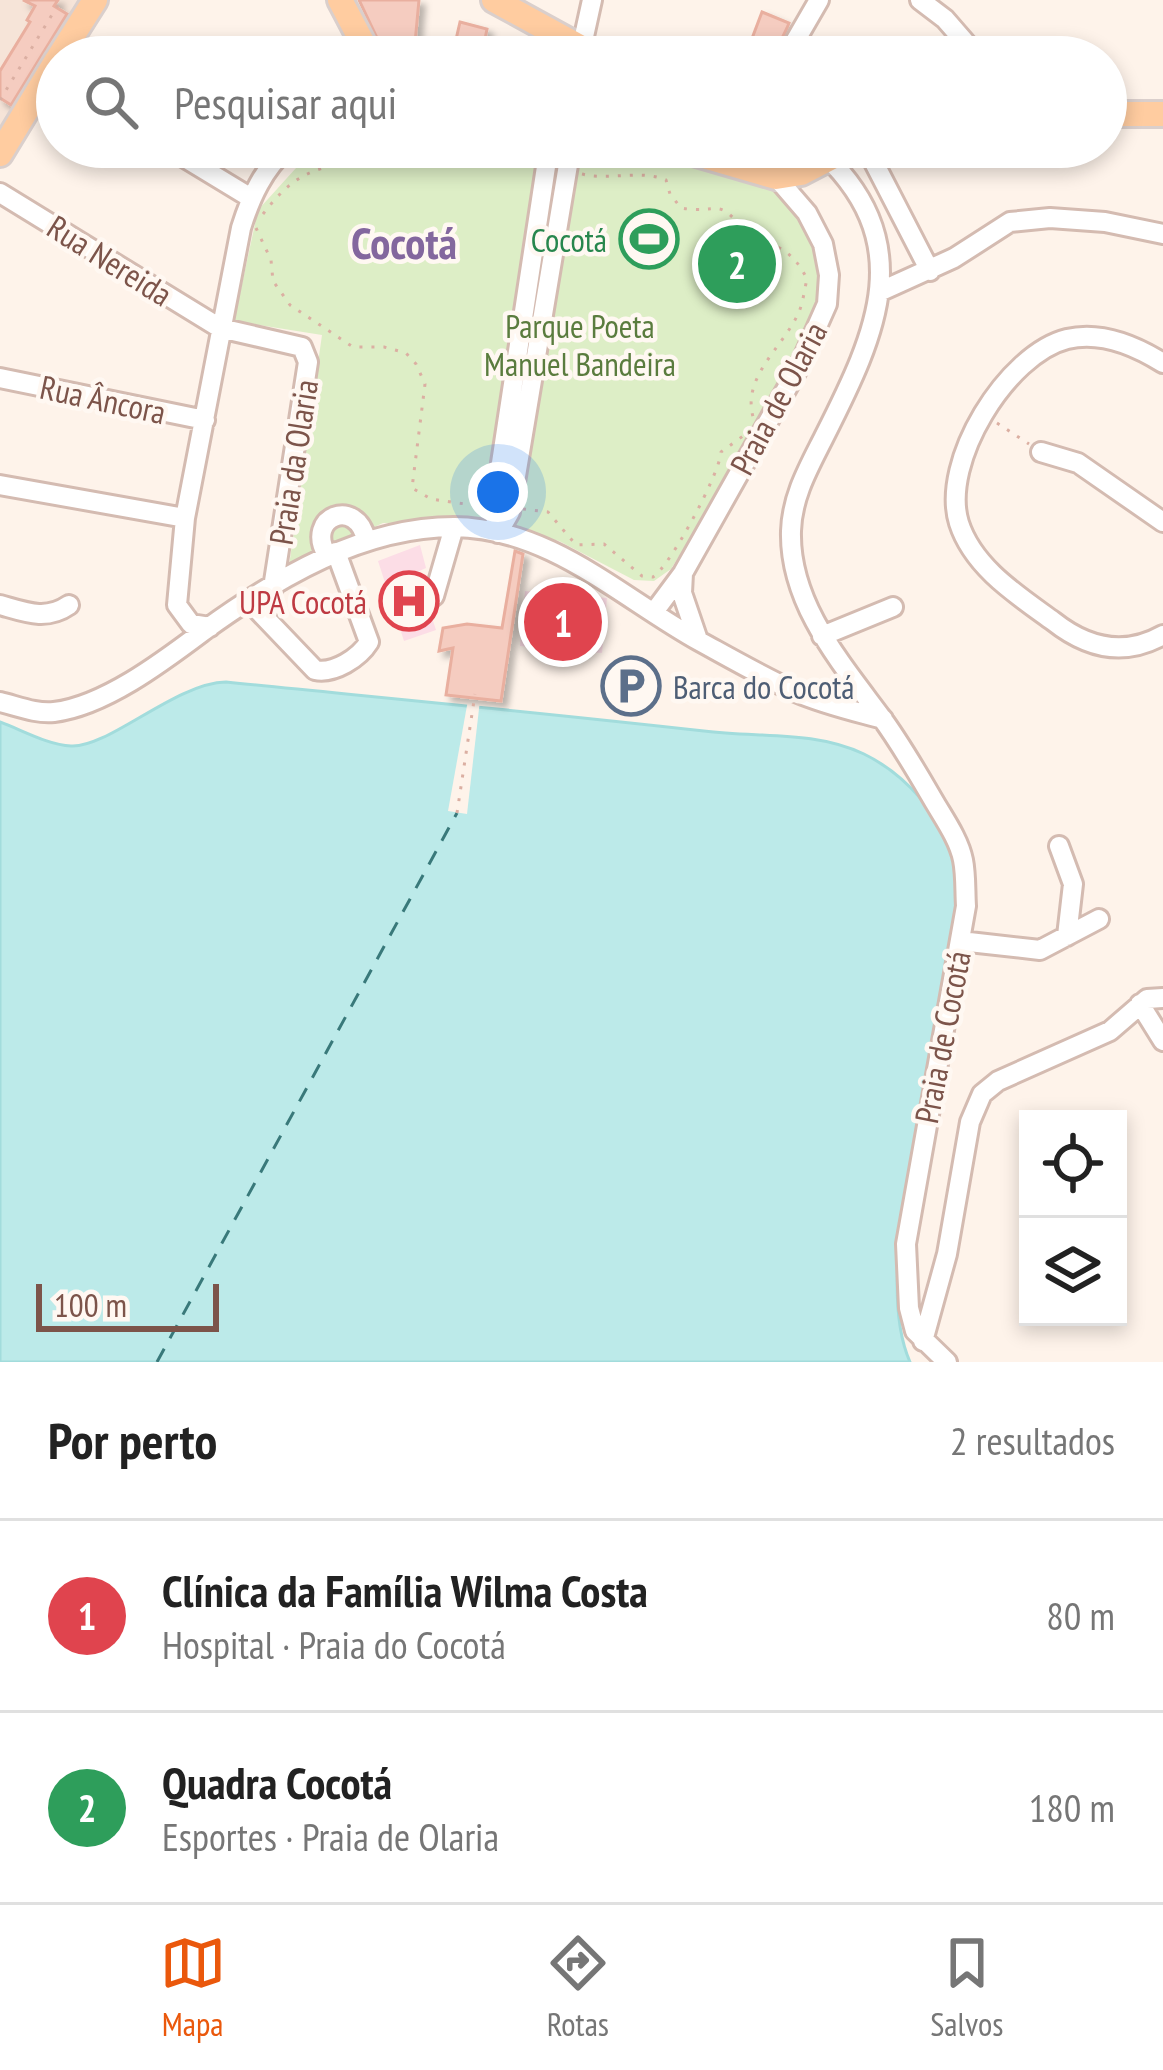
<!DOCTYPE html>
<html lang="pt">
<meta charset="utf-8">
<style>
body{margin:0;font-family:"PT Sans Narrow",sans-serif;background:#f6f6f6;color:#222}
.controls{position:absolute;right:36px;bottom:36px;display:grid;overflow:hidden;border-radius:0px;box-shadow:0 6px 18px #0003}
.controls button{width:108px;height:108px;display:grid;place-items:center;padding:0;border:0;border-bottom:3px solid #e0e0e0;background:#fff;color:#222;font:60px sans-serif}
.scale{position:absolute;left:36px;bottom:30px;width:183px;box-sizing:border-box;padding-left:12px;border:6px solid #7c544a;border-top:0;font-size:33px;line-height:42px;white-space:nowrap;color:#7c544a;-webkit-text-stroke:9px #fff8f2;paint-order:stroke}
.you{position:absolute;left:498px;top:492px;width:42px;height:42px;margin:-30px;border:9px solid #fff;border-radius:50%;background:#1a73e8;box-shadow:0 0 0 18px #1a73e833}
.badge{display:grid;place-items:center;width:78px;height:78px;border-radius:50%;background:#ea580c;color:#fff;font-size:39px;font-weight:700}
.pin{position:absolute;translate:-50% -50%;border:6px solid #fff;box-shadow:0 3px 12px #0006}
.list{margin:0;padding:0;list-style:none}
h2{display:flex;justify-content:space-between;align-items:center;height:156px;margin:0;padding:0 48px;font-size:51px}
h2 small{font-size:39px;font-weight:400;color:#767676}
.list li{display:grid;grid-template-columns:78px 1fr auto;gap:36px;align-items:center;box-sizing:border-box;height:192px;padding:0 48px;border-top:3px solid #e0e0e0}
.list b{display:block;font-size:45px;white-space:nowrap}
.list p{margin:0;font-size:39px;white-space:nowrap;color:#767676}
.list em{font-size:39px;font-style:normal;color:#767676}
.icon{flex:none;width:66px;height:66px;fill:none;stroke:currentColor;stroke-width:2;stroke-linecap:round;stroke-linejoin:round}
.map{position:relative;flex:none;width:1163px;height:1362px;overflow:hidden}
.search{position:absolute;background:#fff;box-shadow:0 6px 18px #0003;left:36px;right:36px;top:36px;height:132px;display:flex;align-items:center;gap:30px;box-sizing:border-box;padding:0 42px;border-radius:66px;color:#767676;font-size:45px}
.sheet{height:540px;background:#fff}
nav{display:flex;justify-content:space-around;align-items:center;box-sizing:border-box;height:168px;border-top:3px solid #e0e0e0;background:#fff;font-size:33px;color:#767676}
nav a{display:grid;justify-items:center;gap:6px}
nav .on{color:#ea580c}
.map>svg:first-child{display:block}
.residential{fill:#f6e4d8}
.medical{fill:#fcdde6}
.green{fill:#ddeec6}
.water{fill:#bceae9;stroke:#a2dcdc;stroke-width:3}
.pier{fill:#fef3ea}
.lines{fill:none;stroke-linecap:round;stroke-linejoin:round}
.ferry{stroke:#39797a;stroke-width:3;stroke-dasharray:15 12;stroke-linecap:butt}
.building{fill:#f5ccc0;stroke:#e9af9f;stroke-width:3;filter:url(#shadow)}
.minor-casing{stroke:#d4bbb1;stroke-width:24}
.major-casing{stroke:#dacfcc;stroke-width:30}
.path{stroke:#dbafa2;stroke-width:3;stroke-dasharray:3 9;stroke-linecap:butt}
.minor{stroke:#fff;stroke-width:18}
.major{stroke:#ffcca0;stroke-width:24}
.labels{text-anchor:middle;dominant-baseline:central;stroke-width:9;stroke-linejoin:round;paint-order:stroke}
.leisure-label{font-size:33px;fill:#27864d;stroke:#fff8f2;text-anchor:end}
.street-label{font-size:33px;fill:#7c544a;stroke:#fff8f2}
.park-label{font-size:33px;fill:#5a7c3e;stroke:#fff8f2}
.health-label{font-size:33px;fill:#be3a42;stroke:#fff8f2;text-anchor:end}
.service-label{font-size:33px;fill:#4e5e75;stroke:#fff8f2;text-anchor:start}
.district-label{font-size:45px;font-weight:bold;fill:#83679e;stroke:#fff8f2}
</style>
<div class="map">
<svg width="1163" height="1362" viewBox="0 0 1163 1362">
<defs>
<filter id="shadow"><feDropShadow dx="5.5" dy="5.5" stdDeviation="3" flood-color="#0004"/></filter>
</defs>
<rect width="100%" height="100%" fill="#fef3ea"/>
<!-- residential -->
<path class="residential" d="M0,0H79V10L0,141Z"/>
<!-- medical -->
<path class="medical" d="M420,545L426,568L417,572L436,630L404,641L378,561Z
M525,591L607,598L602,653L520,646Z"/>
<!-- green -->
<path class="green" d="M315,147H621L773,188L807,228L820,273L817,304L794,361L756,432L671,569L654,581L634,580L559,541L485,521L383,523L289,566L322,335L234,321L258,210Z"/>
<!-- water -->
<path class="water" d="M226,682C385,698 545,713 704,731C758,738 813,730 864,754C905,774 944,817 955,862C969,917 936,1034 924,1094C910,1165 880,1295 910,1362H0V722C22,730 48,745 71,746C109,748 175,683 226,682Z"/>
<!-- pier -->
<path class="pier" d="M468,700H480L467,814L448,811Z"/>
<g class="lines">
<!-- ferry -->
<path class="ferry" d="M157,1362L457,813"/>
</g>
<!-- building -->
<path class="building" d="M23,0H58L54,6L67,14L11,105L0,98V71L30,22L27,20L35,6Z
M359,0H419L414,54L386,57Z
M762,12L789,23L787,28L773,57H745Z
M460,22L487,29L485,39L544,53L543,57H452Z
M515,551L523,554L501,701L446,695L453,648L439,651L443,628L467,624L502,628Z"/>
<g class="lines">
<!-- minor casing -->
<g class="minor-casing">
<path id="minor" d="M920,0L945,19L978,57
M581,50L592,0
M786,57L819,0
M167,147L251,198
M816,147C921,240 877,332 824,437C809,467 792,496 791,531C789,603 841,663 881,717C901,744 918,774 935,803C945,820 959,840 963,860C966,875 965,891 966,906L906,1244L909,1308L915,1331L947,1362
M866,147L930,271
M0,193L220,328L302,347L308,362L273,588
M879,292L954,258L1010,222L1050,218L1105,222L1163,234
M1163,363C1136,346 1100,331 1067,339C1007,354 940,462 959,523C973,567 1017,595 1053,621C1087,648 1124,657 1163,635
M0,378L205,420
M1041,452L1078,463L1163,522
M0,485L185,518
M498,533L510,512L571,147
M498,533L494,509L549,147
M327,555C304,517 357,496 366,540
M683,573L682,593L698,640
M434,596L454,527
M250,602L315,670C334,674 359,658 369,642L336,552
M0,605C25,612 46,621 69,605
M654,612L683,573L800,365L827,304L829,275L823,244L807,213L776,177
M210,627L191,624L177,605L185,518L241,228C251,196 263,170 288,147
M822,636L893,607
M0,702C17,706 36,714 54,712C105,706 165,660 205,630C277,578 362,527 454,527C550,528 620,597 699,641C730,658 763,677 796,692C823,704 854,711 883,719
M1059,846L1073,884L1067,936
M969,942L1040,950L1099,919
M1140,1004L1163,1041
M923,1341L947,1254L970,1122L982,1094L998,1081L1110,1031L1147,999L1163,998"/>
</g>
<!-- major casing -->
<g class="major-casing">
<path id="major" d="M340,0L370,57
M494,0L598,57
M59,57L95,0
M1106,114H1163
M673,147L776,177L801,173L851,147
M0,154L57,60"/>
</g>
<!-- path -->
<path class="path" d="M0,100L61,0
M582,174C610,181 639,169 666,180L670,194L681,208C721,215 717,194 747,235C777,246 792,249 807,279C804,291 803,305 797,316C781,349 740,379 754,420
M263,214C277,196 291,180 314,171C336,163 359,163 377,147
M256,228L271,260L273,281L290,305L353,347H384L406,353L416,364L425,384L412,488L431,499L479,506
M997,423L1029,444
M523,509L548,512L576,545L604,544L642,576L653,577C671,565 720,473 721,452L743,436
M457,813L475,694"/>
<!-- minor -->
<use href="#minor" class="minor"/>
<!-- major -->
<use href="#major" class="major"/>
</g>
<!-- icons -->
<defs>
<g id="stadium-ring" transform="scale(3)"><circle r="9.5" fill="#fff8f2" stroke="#2e9e5b" stroke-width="1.5"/><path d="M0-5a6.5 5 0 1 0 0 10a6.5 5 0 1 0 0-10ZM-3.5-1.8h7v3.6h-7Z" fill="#2e9e5b"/></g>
<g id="hospital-ring" transform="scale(3)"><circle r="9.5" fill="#fff8f2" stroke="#e0444e" stroke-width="1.5"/><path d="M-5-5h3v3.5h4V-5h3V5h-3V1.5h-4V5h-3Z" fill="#e0444e"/></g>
<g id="parking-ring" transform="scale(3)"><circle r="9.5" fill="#fff8f2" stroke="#5c6f8a" stroke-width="1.5"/><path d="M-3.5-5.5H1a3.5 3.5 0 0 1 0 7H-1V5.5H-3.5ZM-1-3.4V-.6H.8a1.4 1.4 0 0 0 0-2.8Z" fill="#5c6f8a"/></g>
</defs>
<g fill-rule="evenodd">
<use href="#stadium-ring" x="649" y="239"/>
<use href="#hospital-ring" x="409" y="601"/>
<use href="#parking-ring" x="631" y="686"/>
</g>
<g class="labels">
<!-- leisure labels -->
<g class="leisure-label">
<text x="607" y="239">Cocotá</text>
</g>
<!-- street labels -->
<g class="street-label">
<text transform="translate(110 260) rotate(32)">Rua Nereida</text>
<text transform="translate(778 398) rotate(-62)">Praia de Olaria</text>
<text transform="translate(103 399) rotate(12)">Rua Âncora</text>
<text transform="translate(293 462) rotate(-81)">Praia da Olaria</text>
<text transform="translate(942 1037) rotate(-79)">Praia de Cocotá</text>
</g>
<!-- park labels -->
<g class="park-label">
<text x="580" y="325">Parque Poeta<tspan x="580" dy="38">Manuel Bandeira</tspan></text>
</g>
<!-- health labels -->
<g class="health-label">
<text x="367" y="601">UPA Cocotá</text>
</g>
<!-- service labels -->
<g class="service-label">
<text x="673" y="686">Barca do Cocotá</text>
</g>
<!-- district labels -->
<g class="district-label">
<text x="404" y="242">Cocotá</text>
</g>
</g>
</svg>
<div class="controls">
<button><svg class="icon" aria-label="locate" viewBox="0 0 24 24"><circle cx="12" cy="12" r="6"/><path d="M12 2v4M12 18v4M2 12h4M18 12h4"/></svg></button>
<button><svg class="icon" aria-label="layers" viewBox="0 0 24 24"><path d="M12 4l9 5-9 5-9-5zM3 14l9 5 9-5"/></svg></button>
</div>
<div class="scale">100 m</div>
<div class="you"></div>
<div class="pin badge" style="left:563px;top:622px;background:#e0444e">1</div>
<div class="pin badge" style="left:737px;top:264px;background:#2e9e5b">2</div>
<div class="search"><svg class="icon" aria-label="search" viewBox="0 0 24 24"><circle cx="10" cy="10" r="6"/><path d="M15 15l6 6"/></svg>Pesquisar aqui</div>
</div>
<section class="sheet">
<h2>Por perto<small>2 resultados</small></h2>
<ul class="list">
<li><span class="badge" style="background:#e0444e">1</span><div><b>Clínica da Família Wilma Costa</b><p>Hospital · Praia do Cocotá</p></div><em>80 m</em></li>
<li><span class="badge" style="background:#2e9e5b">2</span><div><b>Quadra Cocotá</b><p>Esportes · Praia de Olaria</p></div><em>180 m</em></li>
</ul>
</section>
<nav>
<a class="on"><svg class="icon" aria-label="map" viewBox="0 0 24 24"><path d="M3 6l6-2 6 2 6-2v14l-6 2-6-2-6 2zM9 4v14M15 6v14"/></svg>Mapa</a>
<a><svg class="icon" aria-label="directions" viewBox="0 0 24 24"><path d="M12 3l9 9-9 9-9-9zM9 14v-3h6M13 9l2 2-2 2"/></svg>Rotas</a>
<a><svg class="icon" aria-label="saved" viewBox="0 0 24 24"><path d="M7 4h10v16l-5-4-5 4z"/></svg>Salvos</a>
</nav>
